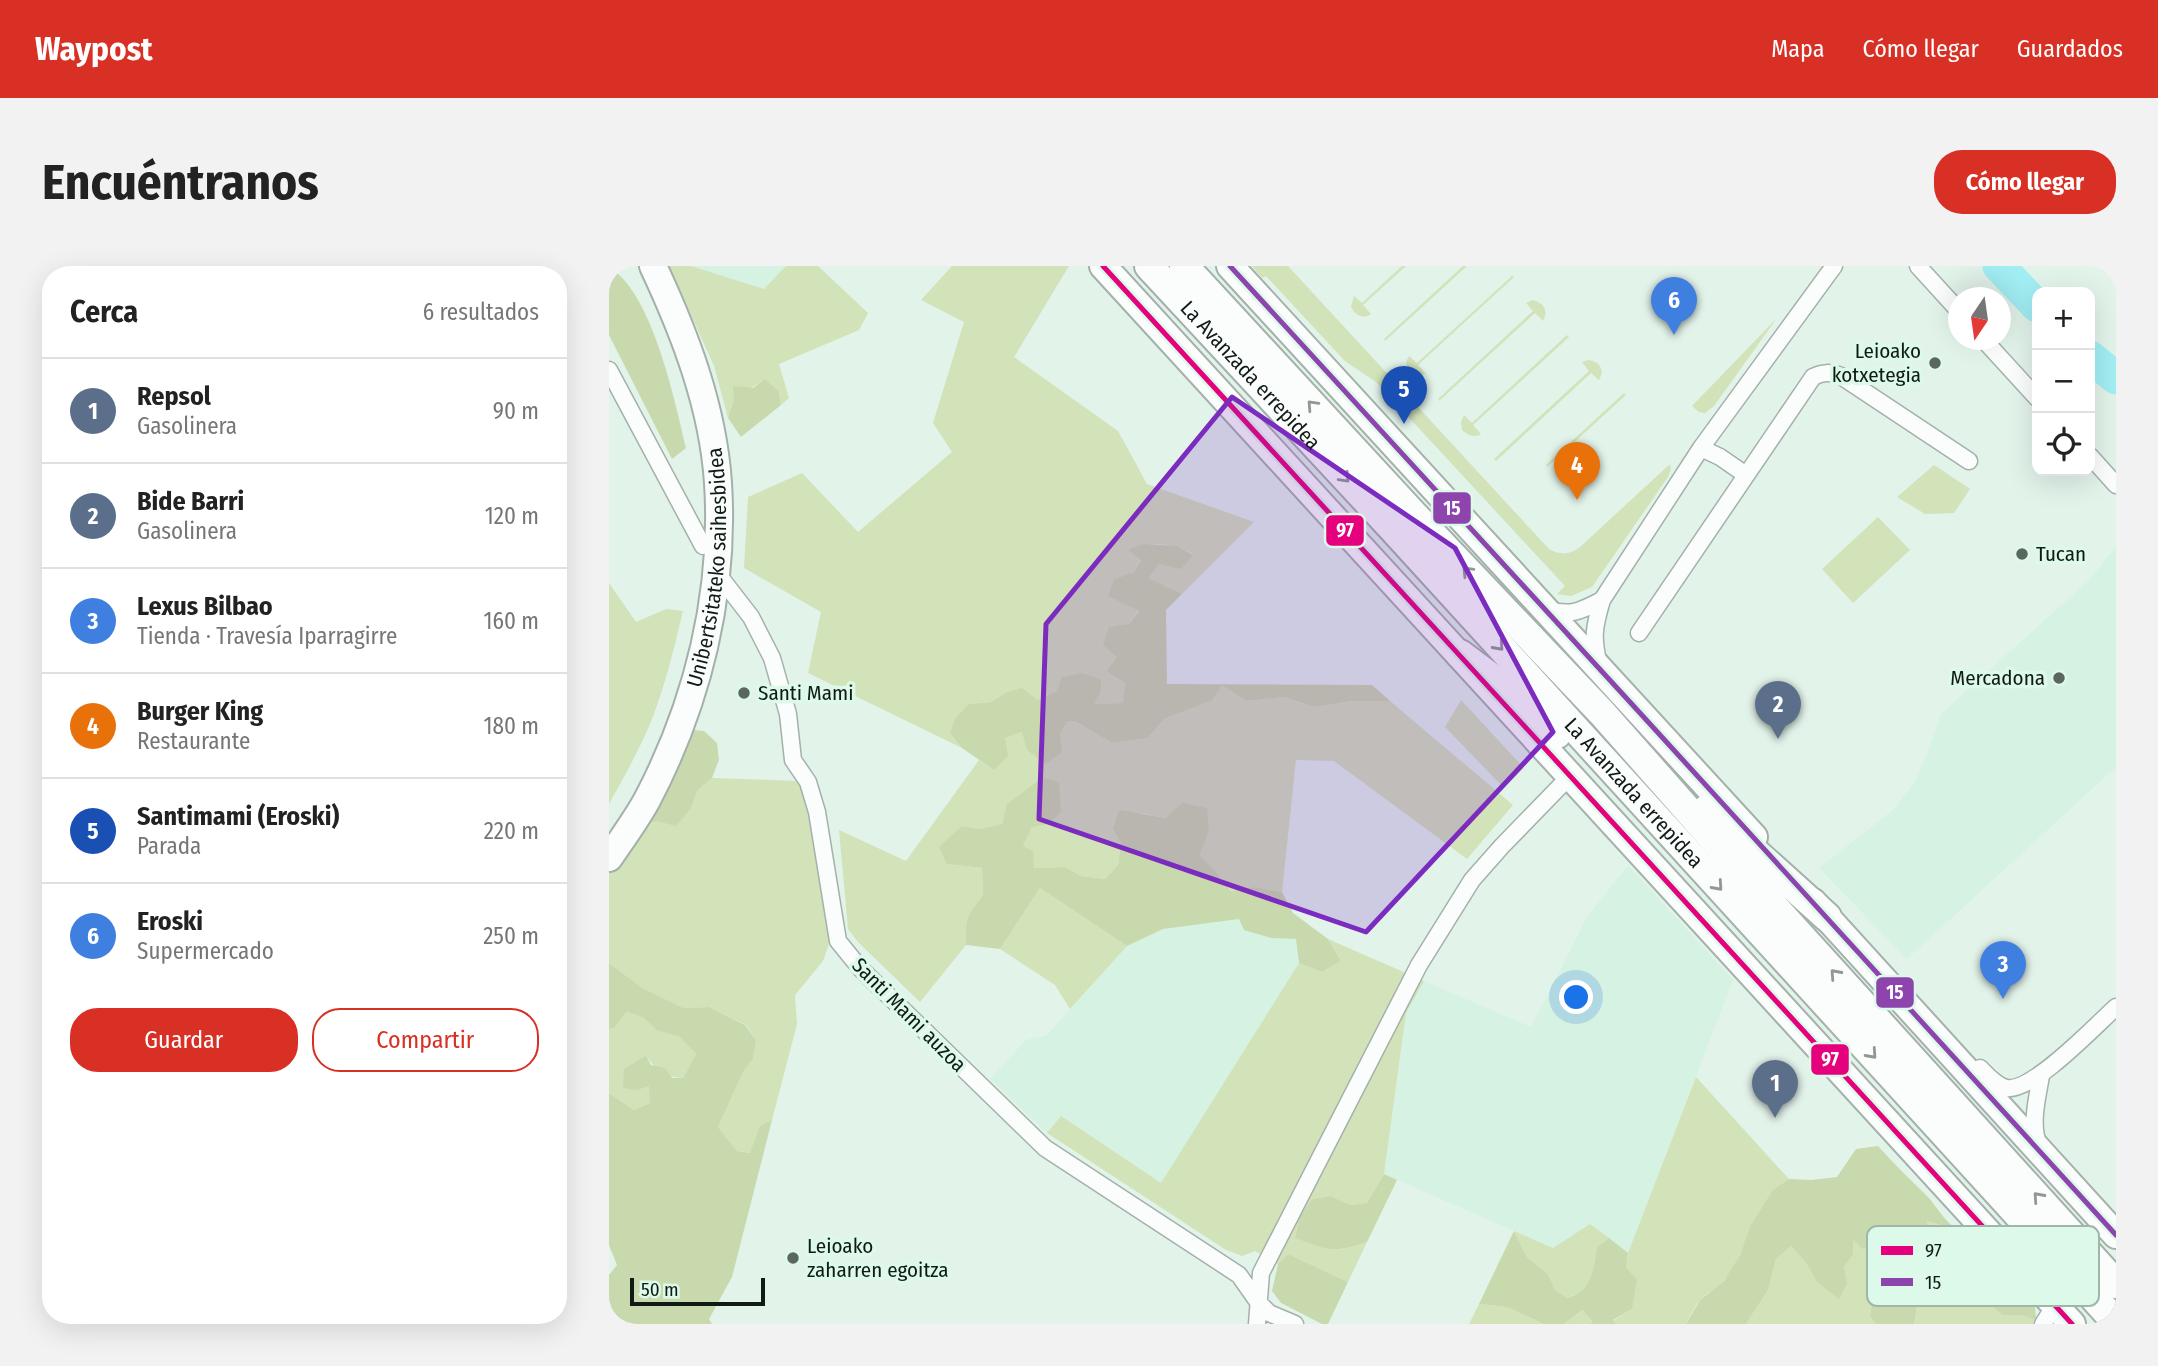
<!DOCTYPE html>
<html lang="es">
<meta charset="utf-8">
<style>
body{margin:0;font-family:"Fira Sans Condensed",sans-serif;background:#f2f2f2;color:#222}
.controls{position:absolute;right:21px;top:21px;display:grid;overflow:hidden;border-radius:14px;box-shadow:0 7px 28px #0002}
.controls button{width:63px;height:63px;display:grid;place-items:center;padding:0;border:0;border-bottom:2px solid #e0e0e0;background:#fff;color:#222;font:35px sans-serif}
.compass{position:absolute;left:1339px;top:21px;width:63px;height:63px;border-radius:50%;background:#fff;box-shadow:0 7px 28px #0002;rotate:193deg}
.scale{position:absolute;left:21px;bottom:18px;width:135px;box-sizing:border-box;padding-left:7px;border:4px solid #111b16;border-top:0;font-size:19px;line-height:24px;white-space:nowrap;color:#111b16;-webkit-text-stroke:5px #dcf9e9;paint-order:stroke}
.you{position:absolute;left:968px;top:732px;width:24px;height:24px;margin:-18px;border:5px solid #fff;border-radius:50%;background:#1a73e8;box-shadow:0 0 0 10px #1a73e833}
.badge{display:grid;place-items:center;width:46px;height:46px;border-radius:50%;background:#d93025;color:#fff;font-size:23px;font-weight:700}
.pin{position:absolute;translate:-50% -58px;filter:drop-shadow(0 2px 4px #0008)}
.pin::after{content:'';position:absolute;top:37px;width:24px;height:21px;background:inherit;clip-path:polygon(0 0,100% 0,50% 100%)}
.list{margin:0;padding:0;list-style:none}
h2{display:flex;justify-content:space-between;align-items:center;height:91px;margin:0;padding:0 28px;font-size:30px}
h2 small{font-size:23px;font-weight:400;color:#767676}
.list li{display:grid;grid-template-columns:46px 1fr auto;gap:21px;align-items:center;box-sizing:border-box;height:105px;padding:0 28px;border-top:2px solid #e0e0e0}
.list b{display:block;font-size:26px;white-space:nowrap}
.list p{margin:0;font-size:23px;white-space:nowrap;color:#767676}
.list em{font-size:23px;font-style:normal;color:#767676}
.actions{display:flex;gap:14px;padding:21px 28px}
.actions a{flex:1;padding:16px 0;border:2px solid #d93025;border-radius:28px;text-align:center;font-size:24px;color:#d93025}
.actions .main{background:#d93025;color:#fff}
.icon{flex:none;width:38px;height:38px;fill:none;stroke:currentColor;stroke-width:2;stroke-linecap:round;stroke-linejoin:round}
.map{position:relative;flex:none;width:1507px;height:1058px;overflow:hidden;border-radius:28px}
header{display:flex;align-items:center;gap:42px;box-sizing:border-box;height:98px;padding:0 35px;background:#d93025;color:#fff}
header strong{font-size:33px}
nav{display:flex;gap:38px;margin-inline-start:auto;font-size:24px}
.intro{display:flex;align-items:center;justify-content:space-between;box-sizing:border-box;height:168px;padding:0 42px}
h1{margin:0;font-size:49px}
.button{padding:18px 32px;border-radius:28px;background:#d93025;color:#fff;font-size:24px;font-weight:700}
main{display:flex;gap:42px;padding:0 42px}
aside{flex:1;background:#fff;border-radius:28px;box-shadow:0 7px 28px #0002}
.map>svg:first-child{display:block}
.built{fill:#d6f2e3}
.green{fill:#d2e2b9}
.forest{fill:#c8d9ad}
.lines{fill:none;stroke-linecap:round;stroke-linejoin:round}
.river{stroke:#a1eef3;stroke-width:33}
.minor-casing{stroke:#a4b1aa;stroke-width:19}
.primary-casing{stroke:#a4b1aa;stroke-width:30}
.trunk-casing{stroke:#a4b1aa;stroke-width:32}
.minor{stroke:#fbfdfc;stroke-width:16}
.primary{stroke:#fbfdfc;stroke-width:26}
.trunk{stroke:#fbfdfc;stroke-width:28}
.bus-1-casing{stroke:#dcf9e9;stroke-width:10}
.bus-2-casing{stroke:#dcf9e9;stroke-width:10}
.bus-1{stroke:#e5007d;stroke-width:5}
.bus-2{stroke:#8e44ad;stroke-width:5}
.oneway{stroke:#929794}
.marked{fill:#7b2cbf;fill-opacity:0.2;stroke:#7b2cbf;stroke-width:5;stroke-linejoin:round}
.poi-dot{fill:#5a6760;stroke:#dcf9e9;stroke-width:2.5}
.labels{text-anchor:middle;dominant-baseline:central;stroke-width:7;stroke-linejoin:round;paint-order:stroke}
.poi-label{font-size:21px;fill:#111b16;stroke:#dcf9e9;text-anchor:start}
.street-label{font-size:21px;fill:#111b16;stroke:#dcf9e9}
.key{fill:#dcf9e9;stroke:#9fb6aa;stroke-width:2}
.key-label{font-size:19px;fill:#111b16}
.line-badge{stroke:#dcf9e9;stroke-width:2.5}
.badge-label{font-size:19px;text-anchor:middle;font-weight:bold;fill:#fff}
</style>
<header>
<strong>Waypost</strong>
<nav><a>Mapa</a><a>Cómo llegar</a><a>Guardados</a></nav>
</header>
<div class="intro"><h1>Encuéntranos</h1><a class="button">Cómo llegar</a></div>
<main>
<aside>
<h2>Cerca<small>6 resultados</small></h2>
<ul class="list">
<li><span class="badge" style="background:#5c6f8a">1</span><div><b>Repsol</b><p>Gasolinera</p></div><em>90 m</em></li>
<li><span class="badge" style="background:#5c6f8a">2</span><div><b>Bide Barri</b><p>Gasolinera</p></div><em>120 m</em></li>
<li><span class="badge" style="background:#3f7fe0">3</span><div><b>Lexus Bilbao</b><p>Tienda · Travesía Iparragirre</p></div><em>160 m</em></li>
<li><span class="badge" style="background:#e8710a">4</span><div><b>Burger King</b><p>Restaurante</p></div><em>180 m</em></li>
<li><span class="badge" style="background:#1a4fb4">5</span><div><b>Santimami (Eroski)</b><p>Parada</p></div><em>220 m</em></li>
<li><span class="badge" style="background:#3f7fe0">6</span><div><b>Eroski</b><p>Supermercado</p></div><em>250 m</em></li>
</ul>
<div class="actions"><a class="main">Guardar</a><a>Compartir</a></div>
</aside>
<div class="map">
<svg width="1507" height="1058" viewBox="0 0 1507 1058">
<rect width="100%" height="100%" fill="#e2f3ea"/>
<!-- built -->
<path class="built" d="M82,0H177L156,23Z
M1507,281V501L1298,693L1210,602L1284,544L1294,531L1306,515L1319,486L1332,448L1479,315Z
M1019,599L1124,714L1019,987L981,958L944,982L775,908L797,746L815,715L922,761L978,651Z
M630,653L662,672L687,673L690,697L552,917L452,850L438,867L381,813L417,774L438,769L518,680L554,663Z"/>
<!-- green -->
<path class="green" d="M60,0H82L155,23L177,0H209L259,47L250,64L170,98L180,132L172,139L170,125L156,113L125,133L119,152L105,100Z
M343,0H460L405,91L509,165L538,218L645,256L573,328L540,312L550,298L584,288C562,277 543,275 520,284L532,293L525,306L505,313L499,330L530,344L520,358L508,391L516,417L514,437L485,438L448,425L428,434L396,427L382,436L360,438L341,467L353,482L199,407L212,346L135,302L139,231L193,207L249,266L343,186L324,157L355,56L312,34Z
M643,0H679L940,283C950,289 960,289 970,282L1061,198L1062,203L1059,211L983,321L962,330L948,328L956,320L767,116L736,95L657,10L653,12Z
M793,0H797L754,39L762,48C754,54 745,48 742,41L745,30L753,37Z
M854,0H858L776,75L775,73Z
M903,10L905,11L809,99L817,108L807,110L799,105L797,96L800,90L808,97Z
M923,34C934,36 940,44 934,55L926,47L830,135L829,133L924,45L917,37Z
M1168,52L1105,140L1096,147L1090,146L1083,140Z
M958,69L960,71L864,159L872,168C866,172 858,169 853,164L852,156L855,149L863,157Z
M979,94C991,95 996,104 990,114L982,107L887,195L885,193L980,105L973,96Z
M1015,127L1017,129L938,201L937,199Z
M1325,199L1361,223L1345,247L1316,248L1288,231Z
M1269,251L1301,284L1244,337L1213,303Z
M0,317L27,356L57,343L74,345C66,379 58,412 46,445C34,478 17,507 0,538Z
M613,418L639,435L675,431L706,441L743,435H781L904,539L858,593L725,495L687,494L673,626L645,621L622,625L606,605L589,589L600,566L557,552L532,547L512,577L509,599L498,613L472,610L456,601L425,602L414,580L423,560L439,558L434,511L399,538L393,558L370,563L353,560L338,598L373,602L374,629C358,650 356,652 357,679L311,736L249,676L239,663L230,564L297,595L370,494L385,504L396,472L413,466L451,468L459,455H466L503,477L539,472L555,453L573,446Z
M852,434L915,502L895,522L836,461Z
M103,512L189,515L197,530L204,562L222,672L214,695L186,729L188,758L163,854L151,860L142,887L128,885L109,861L134,806L144,793L147,774L137,759L100,741L75,742L35,723L0,697V604L32,558L82,542L89,524Z
M431,622L518,680L461,743L446,719L391,683Z
M719,673L815,715L797,747L775,908L758,937L741,939L722,930L703,933L690,952L686,972C719,984 725,988 758,976L739,1016L679,988L669,998L646,985L633,990L617,984L438,867L452,850L552,917L690,697L713,706L732,695Z
M18,744L35,752L47,764L71,771L87,788L74,812C58,812 45,803 37,789L15,803L41,820V837L25,844L0,827V763L5,762Z
M1087,811L1180,913C1142,939 1142,980 1116,1013C1109,1022 1098,1026 1091,1034C1085,1041 1081,1050 1077,1058H1006L1004,1055L1023,1043L1017,1002L1019,987Z
M1316,955L1342,962L1412,1049L1427,1054L1424,1058H1305L1312,1018L1306,1003Z
M981,958L1000,972L988,981C984,1004 983,1025 957,1032L946,1024L939,1008L918,991L905,965L944,982Z
M1290,966L1280,984V1001L1265,1025L1261,1049L1267,1058H1137L1159,1024L1167,993L1182,980L1197,997L1208,1016L1235,1001L1244,989V972L1272,973Z
M870,1038L898,1041L935,1058H860Z
M975,1044L983,1056L982,1058H955Z"/>
<!-- forest -->
<path class="forest" d="M0,1C43,26 66,135 77,182L63,193L0,69Z
M156,113L170,125L172,139L132,171L119,152L125,133L124,120L144,122Z
M535,278L568,280L584,289L572,303L550,298L540,312L573,328L557,344L558,418L763,419L781,435H743L706,441L675,431L638,435L613,419L603,434L555,453L539,472L503,477L466,455H459L451,468L453,486L437,498L418,484L413,466L396,472L399,490L385,504L353,482L341,467L346,453L360,438L382,436L396,427L413,422L428,434L448,425L453,411L474,407L492,414V425L485,438L514,437L516,417L498,405L508,391L494,379L500,361L520,358L530,345L499,330L505,313L525,306L532,294L519,284Z
M83,464L95,465L108,477L110,494L103,512L89,524L82,542L67,560L48,555L32,558Z
M434,511L450,517L452,546L439,558L423,561L414,580L424,585L425,602L456,601L472,610L497,613L509,599L512,577L504,562L510,544L557,552L573,537L598,542L600,566L590,589L606,605L622,625L645,621L673,626L684,647L719,673L732,695L713,706L690,697L687,673L662,672L635,664L630,653L554,663L518,680L431,622L391,683L357,679C356,652 358,650 374,629L373,602L338,598L330,581L353,560L370,563L393,558L398,538Z
M0,697L35,723L75,742L100,741L136,759L147,774L144,793L134,806L109,861L128,885L141,887L151,860L163,854L123,1011L100,1053L103,1058H0V1009L8,999L0,979V827L25,844L41,837L40,820L28,824L14,822L15,803L37,789L42,799L56,802L63,812H74L87,788L71,771L47,764L35,752L18,745L5,762L0,763Z
M1269,880C1284,897 1300,912 1316,928C1330,942 1336,959 1355,967L1426,1040L1427,1054L1412,1049H1393L1374,1030L1343,980L1342,962L1317,955L1326,978L1320,997L1307,1003L1312,1018L1305,1058H1267L1261,1050L1265,1025L1280,1001V984L1289,966L1254,983L1244,973V989L1235,1001L1238,1018L1230,1033L1208,1016L1197,997L1182,980L1167,993L1159,1024L1137,1058H1077L1091,1034L1115,1015L1131,989L1142,959L1164,924L1180,913L1202,914L1228,911L1247,883Z
M775,908L788,914L758,976C724,988 718,984 686,972L690,952L703,933L722,930L741,939L758,937Z
M905,965L918,991L939,1008L946,1024L958,1032C983,1025 984,1004 988,981L1000,972L1019,987L1017,1002L1028,1013L1023,1043L1004,1054L1006,1058H982L983,1055L974,1044L955,1058H935L898,1041L870,1038Z
M679,988L739,1016L719,1058H713L672,1037L663,1025L669,998Z"/>
<g class="lines">
<!-- river -->
<path class="river" d="M1390,0L1428,40
M1481,91L1507,112"/>
<!-- minor casing -->
<g class="minor-casing">
<path id="minor" d="M1309,0L1350,45
M1375,74L1428,132
M0,104L94,280
M1092,182L1111,191L1137,209
M1481,190L1507,219
M108,307L142,351L163,392L179,448L184,494L199,516L208,546L229,675L251,702L436,882L630,1009L649,1036L660,1047L686,1058
M939,344C964,350 971,345 993,334
M1030,367L1204,111C1214,106 1221,106 1232,110L1360,195
M990,399C983,371 985,361 993,334L1092,182L1225,0
M1371,802C1378,809 1386,819 1397,822C1423,827 1487,759 1507,741
M1430,880C1421,859 1428,833 1432,810
M648,1058L652,1007L810,699L863,614L893,580L962,509
M1434,1058L1446,1039"/>
</g>
<!-- primary casing -->
<g class="primary-casing">
<g id="primary">
<path d="M494,0L1463,1058"/>
<path d="M621,0L1145,571"/>
<path id="s1" d="M0,592C13,573 27,554 38,534C89,437 116,327 109,217C104,141 76,68 44,0"/>
<path d="M1204,636L1507,969"/>
</g>
</g>
<!-- trunk casing -->
<g class="trunk-casing">
<g id="trunk">
<path id="s2" d="M540,0L785,264L1507,1056"/>
<path d="M575,0L804,248L993,447L1129,601L1507,1018"/>
<path d="M851,388L903,427L948,468"/>
<path d="M1098,543L1218,651"/>
</g>
</g>
<!-- minor -->
<use href="#minor" class="minor"/>
<!-- primary -->
<use href="#primary" class="primary"/>
<!-- trunk -->
<use href="#trunk" class="trunk"/>
<!-- bus-1 casing -->
<g class="bus-1-casing">
<path id="bus-1" d="M494,0L1463,1058"/>
</g>
<!-- bus-2 casing -->
<g class="bus-2-casing">
<path id="bus-2" d="M621,0L1031,447L1507,969"/>
</g>
<!-- bus-1 -->
<use href="#bus-1" class="bus-1"/>
<!-- bus-2 -->
<use href="#bus-2" class="bus-2"/>
</g>
<!-- one-way arrows -->
<defs><path id="oneway-chevron" d="M-2-3.5L2.5 0L-2 3.5" fill="none" stroke-width="1.6" stroke-linecap="round" stroke-linejoin="round" transform="scale(1.75)"/></defs>
<g class="oneway">
<use href="#oneway-chevron" transform="translate(703 139) rotate(-133)"/>
<use href="#oneway-chevron" transform="translate(736 212) rotate(47)"/>
<use href="#oneway-chevron" transform="translate(858 305) rotate(-133)"/>
<use href="#oneway-chevron" transform="translate(890 380) rotate(48)"/>
<use href="#oneway-chevron" transform="translate(1109 620) rotate(48)"/>
<use href="#oneway-chevron" transform="translate(1226 708) rotate(-132)"/>
<use href="#oneway-chevron" transform="translate(1263 788) rotate(48)"/>
<use href="#oneway-chevron" transform="translate(1429 931) rotate(-132)"/>
</g>
<!-- marked area -->
<path class="marked" d="M623,131L846,282L944,466L757,666L430,553L437,358Z"/>
<!-- markers -->
<g class="poi-dot">
<circle cx="1326" cy="97" r="7"/>
<circle cx="1413" cy="288" r="7"/>
<circle cx="1450" cy="412" r="7"/>
<circle cx="135" cy="427" r="7"/>
<circle cx="184" cy="992" r="7"/>
</g>
<g class="labels">
<!-- poi labels -->
<g class="poi-label">
<text x="1312" y="85" text-anchor="end">Leioako<tspan x="1312" dy="24">kotxetegia</tspan></text>
<text x="1427" y="288">Tucan</text>
<text x="1436" y="412" text-anchor="end">Mercadona</text>
<text x="149" y="427">Santi Mami</text>
<text x="198" y="980">Leioako<tspan x="198" dy="24">zaharren egoitza</tspan></text>
</g>
<!-- street labels -->
<g class="street-label">
<text stroke="none"><textPath href="#s2" startOffset="149">La Avanzada errepidea</textPath></text>
<text stroke="none"><textPath href="#s1" startOffset="313">Unibertsitateko saihesbidea</textPath></text>
<text stroke="none"><textPath href="#s2" startOffset="716">La Avanzada errepidea</textPath></text>
<text transform="translate(300 749) rotate(45)">Santi Mami auzoa</text>
</g>
</g>
<!-- legend -->
<rect x="1258" y="960" width="232" height="80" rx="10" class="key"/>
<rect x="1272" y="980" width="32" height="9" fill="#e5007d"/>
<rect x="1272" y="1012" width="32" height="8" fill="#8e44ad"/>
<g class="key-label">
<text x="1316" y="991">97</text>
<text x="1316" y="1023">15</text>
</g>
<g class="line-badge">
<rect x="823" y="225" width="40" height="34" rx="7" fill="#8e44ad"/>
<rect x="716" y="248" width="40" height="33" rx="7" fill="#e5007d"/>
<rect x="1266" y="710" width="40" height="33" rx="7" fill="#8e44ad"/>
<rect x="1201" y="777" width="40" height="33" rx="7" fill="#e5007d"/>
</g>
<g class="badge-label">
<text x="843" y="249">15</text>
<text x="736" y="271">97</text>
<text x="1286" y="733">15</text>
<text x="1221" y="800">97</text>
</g>
</svg>
<div class="controls">
<button>+</button>
<button>−</button>
<button><svg class="icon" aria-label="locate" viewBox="0 0 24 24"><circle cx="12" cy="12" r="6"/><path d="M12 2v4M12 18v4M2 12h4M18 12h4"/></svg></button>
</div>
<svg class="compass" viewBox="-18 -18 36 36"><path d="M0-13l5 13h-10z" fill="#e53935"/><path d="M0 13l5-13h-10z" fill="#767676"/></svg>
<div class="scale">50 m</div>
<div class="you"></div>
<div class="pin badge" style="left:1166px;top:852px;background:#5c6f8a">1</div>
<div class="pin badge" style="left:1169px;top:473px;background:#5c6f8a">2</div>
<div class="pin badge" style="left:1394px;top:733px;background:#3f7fe0">3</div>
<div class="pin badge" style="left:968px;top:234px;background:#e8710a">4</div>
<div class="pin badge" style="left:795px;top:158px;background:#1a4fb4">5</div>
<div class="pin badge" style="left:1065px;top:69px;background:#3f7fe0">6</div>
</div>
</main>
